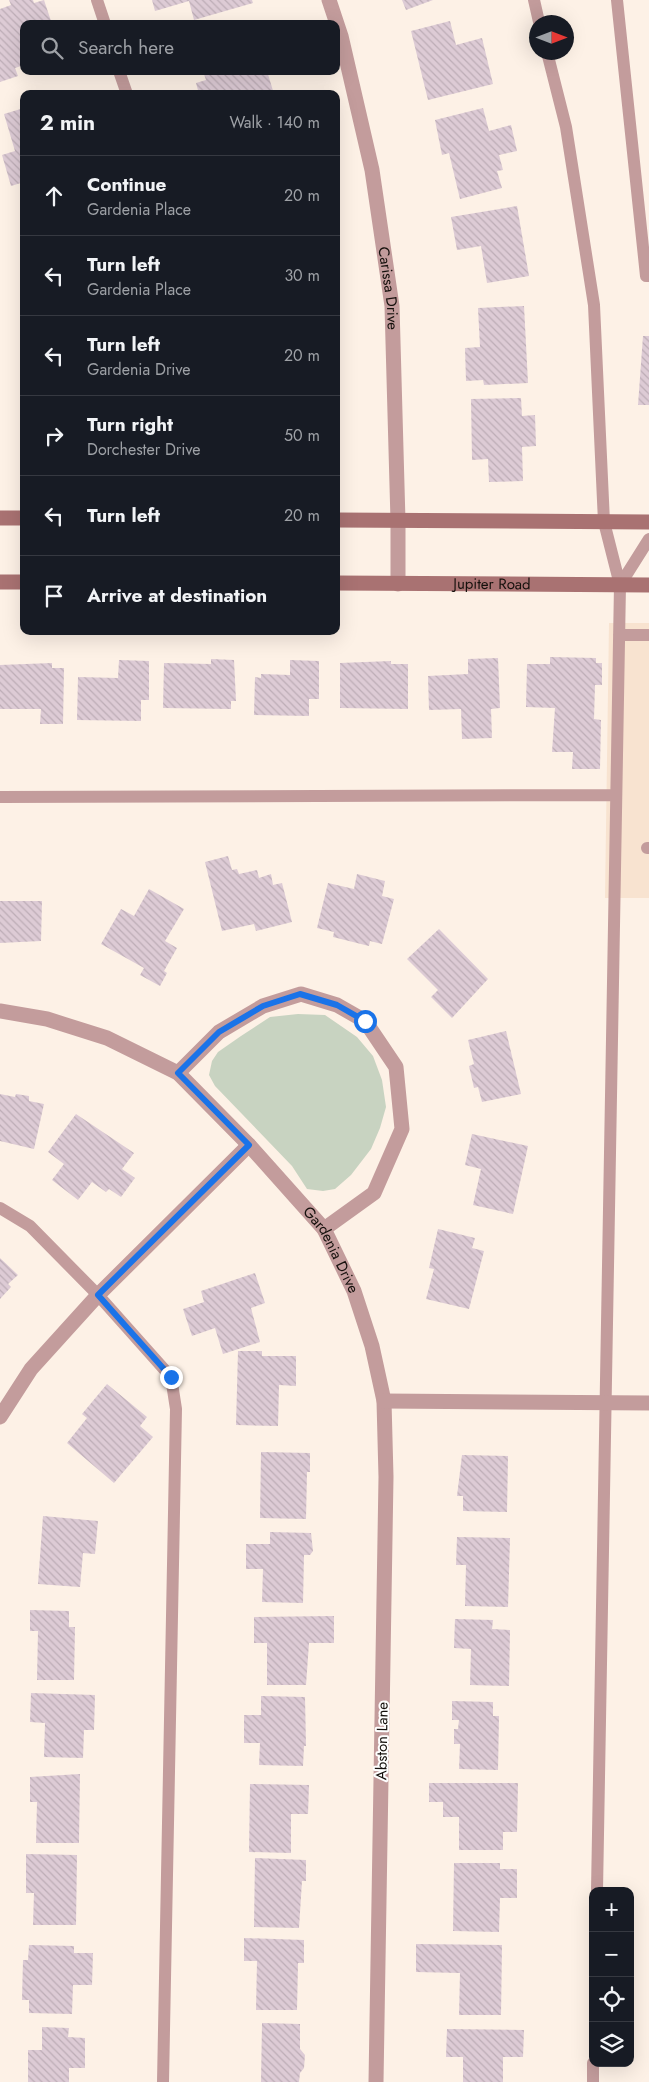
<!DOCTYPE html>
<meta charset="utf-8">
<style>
body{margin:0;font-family:Jost,sans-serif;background:#20242c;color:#f1f3f6}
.controls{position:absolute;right:15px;bottom:15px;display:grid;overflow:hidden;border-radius:10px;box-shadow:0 5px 20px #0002}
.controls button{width:45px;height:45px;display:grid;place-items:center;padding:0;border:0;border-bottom:1px solid #363941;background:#171b24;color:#f1f3f6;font:25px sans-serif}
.compass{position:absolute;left:529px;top:15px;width:45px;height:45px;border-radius:50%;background:#171b24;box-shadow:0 5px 20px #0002;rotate:90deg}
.stop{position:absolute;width:15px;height:15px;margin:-11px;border:4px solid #1a73e8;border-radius:50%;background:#fff}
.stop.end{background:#1a73e8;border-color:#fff;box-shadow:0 1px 5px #0008}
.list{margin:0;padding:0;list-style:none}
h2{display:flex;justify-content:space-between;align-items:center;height:65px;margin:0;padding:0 20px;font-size:21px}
h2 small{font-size:16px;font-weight:400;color:#9ea1a6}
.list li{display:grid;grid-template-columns:32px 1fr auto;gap:15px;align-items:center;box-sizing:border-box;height:80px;padding:0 20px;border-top:1px solid #363941}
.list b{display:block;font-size:19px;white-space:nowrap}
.list p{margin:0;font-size:16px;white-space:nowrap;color:#9ea1a6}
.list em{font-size:16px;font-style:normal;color:#9ea1a6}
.icon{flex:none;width:28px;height:28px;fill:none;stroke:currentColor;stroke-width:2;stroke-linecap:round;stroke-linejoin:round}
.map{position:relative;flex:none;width:649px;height:2082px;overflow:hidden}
.search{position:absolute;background:#171b24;box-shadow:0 5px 20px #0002;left:20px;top:20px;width:320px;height:55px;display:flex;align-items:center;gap:12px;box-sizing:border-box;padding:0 18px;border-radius:10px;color:#9ea1a6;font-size:19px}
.panel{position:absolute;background:#171b24;box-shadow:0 5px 20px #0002;left:20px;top:90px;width:320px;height:545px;border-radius:10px}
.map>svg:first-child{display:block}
.built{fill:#f8e3d0}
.grass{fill:#c8d3c1}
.building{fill:url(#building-back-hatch)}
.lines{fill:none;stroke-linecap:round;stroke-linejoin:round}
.service{stroke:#c39c9c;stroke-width:12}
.minor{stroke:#c39c9c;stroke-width:15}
.secondary{stroke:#a97272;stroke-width:15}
.route{stroke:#1a73e8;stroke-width:6}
.labels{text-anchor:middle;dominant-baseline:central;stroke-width:4;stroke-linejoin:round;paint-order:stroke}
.street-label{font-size:15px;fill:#15100c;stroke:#fff}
</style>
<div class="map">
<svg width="649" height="2082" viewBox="0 0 649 2082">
<defs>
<pattern id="building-back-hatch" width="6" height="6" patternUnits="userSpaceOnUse" patternTransform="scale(1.25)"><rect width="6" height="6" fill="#ddcbd5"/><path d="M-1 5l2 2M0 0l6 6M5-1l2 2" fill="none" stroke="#bdadb6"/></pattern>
</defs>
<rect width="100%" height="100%" fill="#fdf1e6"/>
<!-- built -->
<path class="built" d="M609,623H649V898H605Z"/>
<!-- grass -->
<path class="grass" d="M298,1014L325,1015L357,1037L373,1056L382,1080L386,1107L380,1128L371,1149L351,1175L335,1189L323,1191L307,1189L292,1166L215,1086L209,1075L212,1061L218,1052L241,1036L270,1017Z"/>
<!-- building -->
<path class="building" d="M9,0H33L34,3L44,0L52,24H24V65L15,68L18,76L0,82V9L11,5Z
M152,0H252L253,3L194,20L189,1L155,11Z
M402,0H433L406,10Z
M450,21L456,45L482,38L493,84L428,100L411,31Z
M203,71H267L274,94H199L196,83L206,80Z
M24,108V182L11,186L2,155L15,151L4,114Z
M483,108L489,131L511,125L517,151L499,155L503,170L497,171L502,188L460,199L449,153L442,155L435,120Z
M517,206L529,276L487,283L481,246L457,250L451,217Z
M524,306L528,383L484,385L483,380L466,381L465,348L480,347L478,308Z
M643,336H649V405H638Z
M521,398L522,416L535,415L536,446L522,447L523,481L489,482L488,459L472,460L471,399Z
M550,657L596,658V663H602V685H595L594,719L601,720L600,769H572L573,752H552L555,708L526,707L527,664H550Z
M498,658L500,708L491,709L492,738L462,739L461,709L429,710L428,676L468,674V659Z
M211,659L234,660L236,701H231V709L163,708L164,663L211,664Z
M119,660L149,661V700H141V721L77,720L78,677L118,678Z
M290,660L319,661V699H309V716L254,715L255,677L261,678V674L290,675Z
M391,661V664H408V709L340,708V663Z
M52,663V668H64L63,724H40L41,709H0V665Z
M228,856L232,870L237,869L239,874L257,870L259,878L271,874L273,885L282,883L292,922L256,931L254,924L222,931L205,862Z
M357,874L385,881L382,896L394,899L382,944L370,941L369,946L333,937L334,932L317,928L328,883L354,889Z
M149,889L184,909L165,941L177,948L164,971L167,973L160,986L140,975L144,968L101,944L121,909L134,916Z
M0,901H42L41,941L0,943Z
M439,929L488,979L452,1018L431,997L438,990L407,959Z
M506,1031L521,1094L482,1102L478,1087L474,1088L469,1066L474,1064L468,1040Z
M0,1094L15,1097L16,1094L29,1096V1101L44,1104L34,1149L0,1141Z
M76,1114L134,1153L122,1169L135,1178L121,1197L109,1189L106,1192L92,1182L78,1200L52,1180L64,1164L48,1152Z
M472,1134L528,1146L513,1214L473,1205L481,1169L465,1165Z
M438,1229L475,1238L472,1248L484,1251L469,1309L426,1299L434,1269L429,1268Z
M0,1258L18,1275L8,1284L11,1287L0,1299Z
M255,1273L265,1303L251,1308L260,1342L223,1354L215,1328L192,1336L183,1309L204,1302L201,1291Z
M238,1351H262V1356H296V1386L279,1385L278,1426L236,1425Z
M107,1384L147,1417L140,1426L153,1437L114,1483L67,1443L87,1418L82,1414Z
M261,1452L310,1453V1472H307L306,1519L260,1518Z
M462,1455L508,1456L507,1512L463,1511V1496H457Z
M43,1516L98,1521L95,1554L83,1553L80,1587L38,1584Z
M270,1532L311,1533L313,1551L310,1555H304L303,1603L262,1602L263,1569H246V1544H270Z
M457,1537L510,1538L508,1607L465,1606L466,1565H456Z
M30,1610L69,1611V1627H75L74,1680H37L38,1631H30Z
M334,1616V1643H309L306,1685H267V1643H254V1617Z
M455,1619L493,1620L492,1629L510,1630L509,1686L470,1685L471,1649L454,1648Z
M31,1693L95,1695L94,1730H84L83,1758L44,1757L45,1723L30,1722Z
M261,1696L305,1697L306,1746H304L303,1766L259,1765L260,1743H244V1715H261Z
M452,1701L493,1702V1716H499L498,1770L459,1769L460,1744H454V1729H458L459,1720H452Z
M80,1774L79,1843H36L37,1802H30V1777Z
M429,1783H518L517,1832H503V1850H459V1817H443V1802H429Z
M250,1784L309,1785L308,1814H291V1853L249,1852Z
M26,1854L77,1855L76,1925H33L34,1893H26Z
M255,1858L306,1860V1881H302L299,1928L254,1927Z
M454,1863H500V1869H517V1898H500L499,1932L453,1931Z
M244,1938L304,1940V1963H298L297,2010H256L257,1961H244Z
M416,1944L502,1945L501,2015H459L460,1973L416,1972Z
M29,1945L74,1946V1953H93L92,1985H73L72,2014L29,2013V2000H22L23,1960H28Z
M262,2023L300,2024V2049L305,2055L304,2068L300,2073L299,2082H261Z
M42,2027L69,2028L68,2037L85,2038V2068H69V2082H28V2050H42Z
M447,2029L524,2030L523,2057H503V2082H463V2057H446Z"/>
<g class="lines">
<!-- service -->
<path class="service" d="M97,0L105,24
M534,0L539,22
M617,0L646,276H649
M547,52L566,127L594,305L604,522L620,585L597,1891
M119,71L127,94
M620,585L649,539
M619,635H649
M0,797L616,795
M647,848H649
M0,1208L30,1226L98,1295L171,1377L176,1409L163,2082
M593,2082V2063"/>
<!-- minor -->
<g class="minor">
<path id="s1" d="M329,0L341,36L372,170L392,306L398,521V584"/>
<path id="s2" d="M0,1011L47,1019L107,1038L178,1073L249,1145L324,1229L354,1291L372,1346L384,1401L386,1477L376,2082"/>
<path d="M178,1073L219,1032L263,1006L301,994L337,1005L365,1021L396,1067L402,1129L374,1193L324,1229"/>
<path d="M384,1401L649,1403"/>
<path d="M0,1417L31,1369L98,1295L249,1145"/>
</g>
<!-- secondary -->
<g class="secondary">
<path d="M0,518H24"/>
<path d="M336,520L649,522"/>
<path d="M0,582H24"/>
<path id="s3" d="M336,583L649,585"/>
</g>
</g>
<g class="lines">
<!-- route -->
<path class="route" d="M171,1377L98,1295L249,1145L178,1073L219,1032L263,1006L300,994L337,1005L365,1021"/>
</g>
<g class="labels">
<!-- street labels -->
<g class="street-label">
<text stroke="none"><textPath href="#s1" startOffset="295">Carissa Drive</textPath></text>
<text stroke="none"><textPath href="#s3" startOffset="156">Jupiter Road</textPath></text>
<text stroke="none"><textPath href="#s2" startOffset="425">Gardenia Drive</textPath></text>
<text transform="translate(382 1741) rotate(-89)">Abston Lane</text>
</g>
</g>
</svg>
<div class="controls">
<button>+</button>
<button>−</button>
<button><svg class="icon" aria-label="locate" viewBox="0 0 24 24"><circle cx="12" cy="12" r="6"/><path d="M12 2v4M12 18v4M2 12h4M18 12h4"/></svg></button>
<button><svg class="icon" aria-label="layers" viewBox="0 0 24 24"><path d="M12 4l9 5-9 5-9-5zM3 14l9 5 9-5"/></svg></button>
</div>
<svg class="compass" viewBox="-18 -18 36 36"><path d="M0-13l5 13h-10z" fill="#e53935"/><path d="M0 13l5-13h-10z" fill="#9ea1a6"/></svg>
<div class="stop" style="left:365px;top:1021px"></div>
<div class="stop end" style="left:171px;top:1377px"></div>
<div class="search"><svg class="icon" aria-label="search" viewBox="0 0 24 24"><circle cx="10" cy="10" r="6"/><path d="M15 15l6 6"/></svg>Search here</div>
<section class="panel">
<h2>2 min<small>Walk · 140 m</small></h2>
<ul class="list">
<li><svg class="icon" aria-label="ahead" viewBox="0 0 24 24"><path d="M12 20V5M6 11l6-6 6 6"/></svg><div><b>Continue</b><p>Gardenia Place</p></div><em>20 m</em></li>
<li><svg class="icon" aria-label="left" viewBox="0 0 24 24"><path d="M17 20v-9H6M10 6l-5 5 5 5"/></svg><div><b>Turn left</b><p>Gardenia Place</p></div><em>30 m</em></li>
<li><svg class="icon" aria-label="left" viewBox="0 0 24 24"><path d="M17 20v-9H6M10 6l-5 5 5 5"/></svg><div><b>Turn left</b><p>Gardenia Drive</p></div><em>20 m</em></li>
<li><svg class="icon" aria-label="right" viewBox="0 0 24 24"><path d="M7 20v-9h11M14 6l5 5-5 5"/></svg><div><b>Turn right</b><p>Dorchester Drive</p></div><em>50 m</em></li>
<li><svg class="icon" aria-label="left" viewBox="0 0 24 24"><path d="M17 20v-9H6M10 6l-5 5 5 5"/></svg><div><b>Turn left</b></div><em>20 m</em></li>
<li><svg class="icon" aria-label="arrive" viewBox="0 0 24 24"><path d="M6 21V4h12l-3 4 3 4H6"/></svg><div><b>Arrive at destination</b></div></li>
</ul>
</section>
</div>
